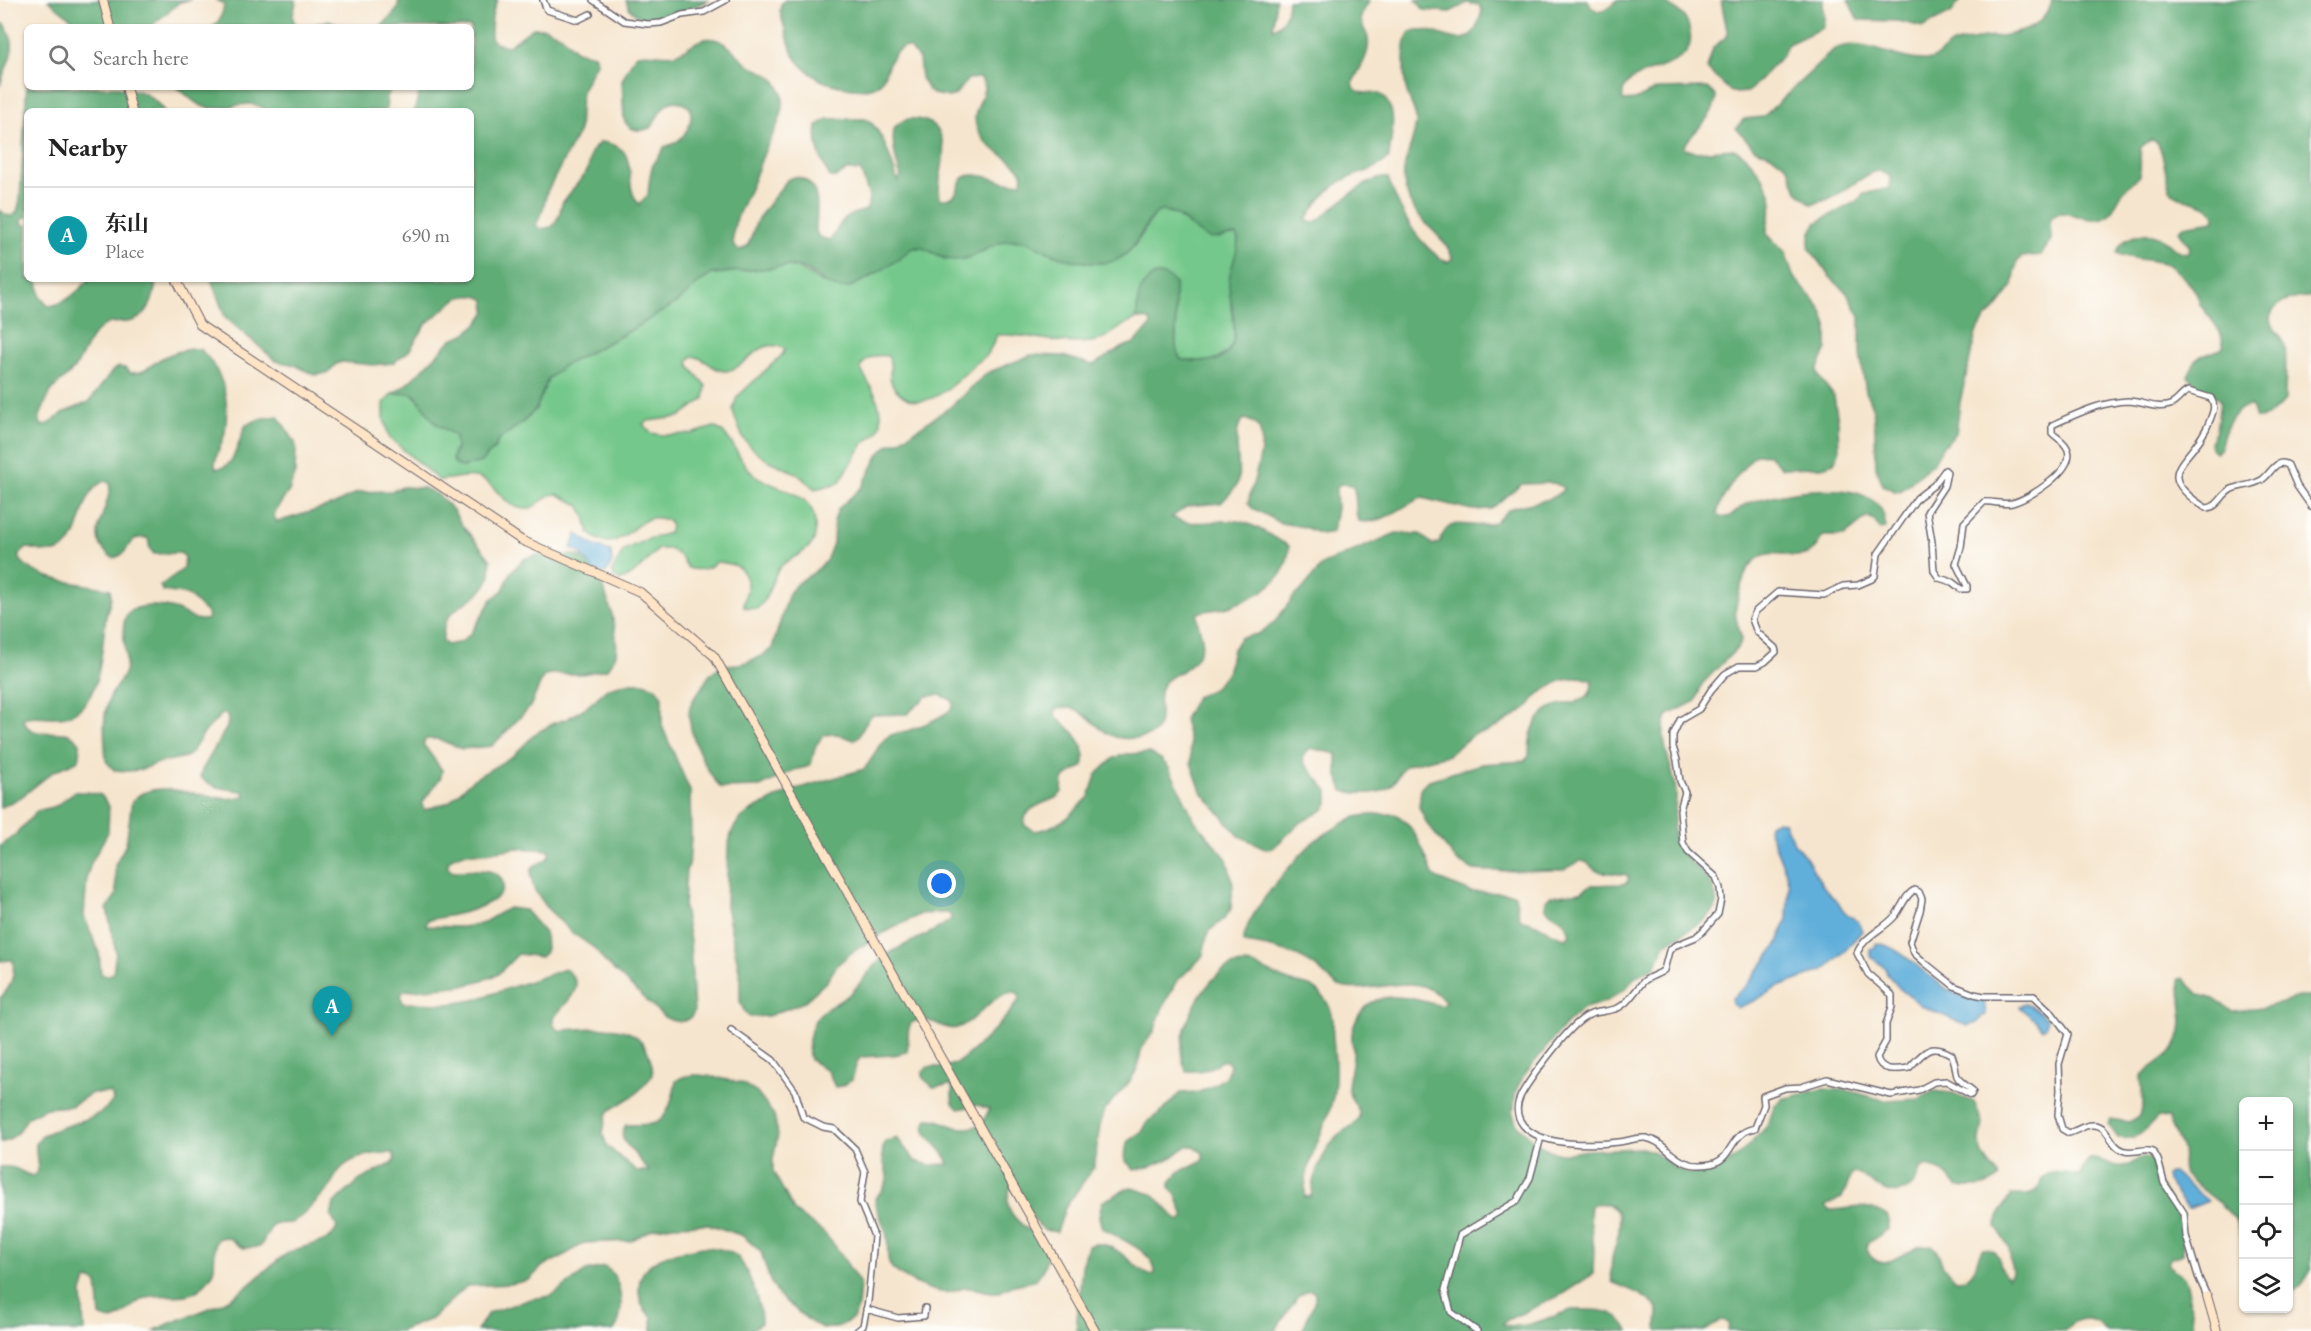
<!DOCTYPE html>
<meta charset="utf-8">
<style>
body{margin:0;font-family:"EB Garamond","Noto Serif SC",serif;background:#f6f6f6;color:#222}
.controls{position:absolute;right:18px;bottom:18px;display:grid;overflow:hidden;border-radius:9px;box-shadow:0 2px 4px #0004}
.controls button{width:54px;height:54px;display:grid;place-items:center;padding:0;border:0;border-bottom:2px solid #e0e0e0;background:#fff;color:#222;font:30px sans-serif}
.you{position:absolute;left:942px;top:884px;width:21px;height:21px;margin:-15px;border:4px solid #fff;border-radius:50%;background:#1a73e8;box-shadow:0 0 0 9px #1a73e833}
.badge{display:grid;place-items:center;width:39px;height:39px;border-radius:50%;background:#db2777;color:#fff;font-size:20px;font-weight:700}
.pin{position:absolute;translate:-50% -50px;filter:drop-shadow(0 2px 3px #0008)}
.pin::after{content:'';position:absolute;top:32px;width:21px;height:18px;background:inherit;clip-path:polygon(0 0,100% 0,50% 100%)}
.list{margin:0;padding:0;list-style:none}
h2{display:flex;justify-content:space-between;align-items:center;height:78px;margin:0;padding:0 24px;font-size:26px}
h2 small{font-size:20px;font-weight:400;color:#767676}
.list li{display:grid;grid-template-columns:39px 1fr auto;gap:18px;align-items:center;box-sizing:border-box;height:96px;padding:0 24px;border-top:2px solid #e0e0e0}
.list b{display:block;font-size:22px;white-space:nowrap}
.list p{margin:0;font-size:20px;white-space:nowrap;color:#767676}
.list em{font-size:20px;font-style:normal;color:#767676}
.icon{flex:none;width:33px;height:33px;fill:none;stroke:currentColor;stroke-width:2;stroke-linecap:round;stroke-linejoin:round}
.map{position:relative;flex:none;width:2311px;height:1331px;overflow:hidden}
.search{position:absolute;background:#fff;box-shadow:0 2px 4px #0004;left:24px;top:24px;width:450px;height:66px;display:flex;align-items:center;gap:15px;box-sizing:border-box;padding:0 21px;border-radius:9px;color:#767676;font-size:22px}
.panel{position:absolute;background:#fff;box-shadow:0 2px 4px #0004;left:24px;top:108px;width:450px;height:174px;border-radius:9px}
.map>svg:first-child{display:block}
.green{fill:#75c88b;stroke:#4c7563;stroke-width:1.5}
.forest{fill:#60ac77;stroke:#416759;stroke-width:1.5}
.water{fill:#60afda;stroke:#41688a;stroke-width:1.5}
.lines{fill:none;stroke-linecap:round;stroke-linejoin:round}
.street-casing{stroke:#6c666e;stroke-width:8}
.secondary-casing{stroke:#6c666e;stroke-width:10}
.street{stroke:#fff;stroke-width:5}
.secondary{stroke:#ffe4c6;stroke-width:8}
</style>
<div class="map">
<svg width="2311" height="1331" viewBox="0 0 2311 1331">
<rect width="100%" height="100%" fill="#fdfcf7"/>
<filter id="ink" filterUnits="userSpaceOnUse"><feTurbulence type="fractalNoise" baseFrequency=".0167" numOctaves="2"/><feDisplacementMap in="SourceGraphic" scale="12" xChannelSelector="R" yChannelSelector="G"/><feConvolveMatrix kernelMatrix="1 2 1 2 8 2 1 2 1" color-interpolation-filters="sRGB"/></filter>
<filter id="wash" filterUnits="userSpaceOnUse"><feTurbulence type="fractalNoise" baseFrequency=".008" numOctaves="4" result="noise"/><feDisplacementMap in="SourceGraphic" scale="24" xChannelSelector="R" yChannelSelector="G"/><feGaussianBlur stdDeviation="1.35" result="paint"/><feColorMatrix in="noise" values="0 0 0 0 0 0 0 0 0 0 0 0 0 0 0 0 0 1.4 0 .05"/><feComposite in="paint" operator="in"/></filter>
<g filter="url(#wash)">
<rect width="100%" height="100%" fill="#f6e5ce"/>
<!-- green -->
<path class="green" d="M1160,211C1182,211 1192,235 1212,238C1220,240 1227,234 1236,234C1243,249 1232,281 1231,298C1229,317 1244,340 1224,354C1218,359 1215,360 1208,361C1198,361 1189,362 1180,359L1176,347L1175,284L1154,275C1139,288 1138,300 1137,319C1119,324 1110,340 1091,342C1060,346 1028,333 997,335C994,341 991,350 986,355C983,359 979,361 975,364C954,383 921,422 894,387C886,377 894,366 888,356C876,354 866,357 860,368L875,394L881,412V424L877,433L863,444L839,483L815,489L796,473L767,460L752,448L743,438L734,415L733,409L737,397L782,355L785,349C759,335 748,368 726,371C715,372 705,357 692,356L688,362L690,367L706,386L704,399L679,417L648,421L643,424L651,433L663,435L691,434L714,427C735,436 737,462 755,475C776,491 814,490 815,524C815,532 816,539 811,545C802,555 790,558 781,566C770,578 770,600 756,609L744,607C743,600 747,595 747,587C748,567 733,563 716,562C708,570 698,571 688,568L681,557L670,549H658C647,561 635,576 620,580L614,577L612,571L624,550L645,540L669,533L671,527L669,521C664,519 657,517 651,518C631,523 616,558 589,533L585,516L579,505L557,494L550,495L530,509C502,511 498,481 475,477C463,475 451,480 438,480L389,437L384,419V403L392,394L411,393L424,405L434,422L455,436L456,448L453,453L456,465L463,467L481,462L495,448L498,440L522,423L536,409L548,379L563,366L624,334L675,304L701,281L712,274L789,266C807,269 809,277 823,283C855,295 887,266 911,248H924L946,260C969,252 996,238 1021,241C1033,242 1039,248 1050,252C1075,262 1106,271 1128,252C1140,242 1146,226 1154,214Z"/>
<!-- forest -->
<path class="forest" d="M48,0H191L180,2L150,27H82Z
M216,0H296C296,11 288,16 297,26H310L329,20L346,27H213C220,21 223,14 224,4Z
M399,0H498C491,11 491,25 491,38L495,43L508,46L533,28H545L562,36L576,51L594,55L597,61L581,92L579,131L547,192L543,209L536,225L540,229L552,227L559,216L562,203L588,170L591,152L600,142C645,146 620,183 639,204L648,195C649,185 649,174 653,165C656,158 662,155 664,147C682,143 694,127 690,108C669,90 660,111 652,127C641,132 630,132 624,120L622,80L635,55C648,50 662,57 675,54C682,52 689,46 695,43C717,30 731,48 745,62C755,71 771,71 778,85C792,109 773,131 764,153C758,167 754,182 747,195C739,213 730,227 734,247L739,250C753,248 751,230 758,219C766,206 778,193 787,180C794,176 798,176 805,180C822,190 816,215 816,232L819,237L830,240C837,232 839,221 849,216C854,212 861,213 867,209L869,197L861,171L848,170L836,177H830C821,161 814,145 817,126L827,119H865C882,125 892,165 898,181L901,176C897,167 889,135 896,126C908,113 933,119 940,134C950,157 935,180 940,199C964,200 954,181 967,176C984,171 1002,186 1021,182L1023,176C1017,157 989,154 978,131C967,109 992,95 981,78L968,79L955,95L949,97L933,94L928,90L921,78L919,59L910,48L903,47C883,58 890,80 874,87C863,92 829,85 819,79C809,73 797,62 792,52L780,12L781,4L785,0H1276L1273,28C1285,24 1287,11 1288,0H1369C1368,7 1362,10 1361,17C1360,26 1367,31 1368,39C1371,54 1358,71 1352,84C1357,95 1368,93 1379,93C1401,109 1390,136 1389,158C1375,171 1362,172 1346,179C1328,187 1316,204 1306,220L1311,223L1317,221C1332,209 1369,175 1388,178C1399,210 1416,245 1447,262L1452,259C1451,242 1418,221 1410,202C1394,166 1413,154 1416,122C1417,113 1411,104 1408,96C1403,82 1402,46 1409,33C1434,17 1470,69 1482,10L1479,5L1467,3L1450,12L1424,10L1416,0H1588L1592,8L1598,11L1604,10L1618,0H1664C1669,9 1683,10 1687,22C1710,80 1615,59 1623,101L1635,100L1657,89L1708,88L1716,97C1714,120 1692,130 1683,148L1695,152L1734,149C1749,154 1771,186 1772,202C1772,213 1766,223 1767,234L1785,252L1793,276L1821,309L1827,326V348L1817,371L1819,377L1834,396L1838,421L1839,452L1834,463L1822,467L1782,468L1769,455L1756,454C1743,467 1721,495 1717,514C1731,524 1737,507 1748,503C1778,492 1863,476 1882,511C1884,515 1885,523 1886,529L1880,530L1874,520L1868,517L1844,536H1823C1819,542 1815,551 1808,554C1788,562 1770,542 1751,565C1743,574 1734,606 1736,618C1738,628 1743,636 1740,645L1702,684L1696,701L1668,715C1655,737 1675,769 1676,792C1677,812 1668,828 1679,847C1692,871 1718,875 1716,907L1704,921L1665,944L1655,967L1638,975L1625,989L1607,1001L1582,1009L1564,1026L1525,1074L1516,1090L1513,1114L1517,1125L1539,1145L1556,1153H1569L1588,1150L1642,1148L1654,1152L1674,1167L1685,1173H1710L1726,1164L1741,1153L1768,1125L1774,1107L1782,1099L1822,1089L1847,1090L1887,1101L1918,1099L1934,1091L1953,1093L1974,1102L1983,1123L1980,1140L1981,1153L1999,1177C1989,1189 1972,1187 1958,1187L1944,1173L1927,1165L1921,1168C1918,1173 1918,1180 1913,1185C1895,1203 1874,1185 1858,1173L1852,1174L1842,1198L1825,1206L1829,1210C1855,1210 1864,1200 1888,1217V1229L1867,1244C1866,1255 1875,1263 1886,1263L1920,1246L1932,1245L1936,1249L1943,1266L1956,1280C1977,1280 1974,1263 1982,1249C2006,1249 1995,1268 2008,1278L2012,1273L2009,1248L1996,1227L2001,1210L2011,1195C2017,1195 2026,1196 2031,1194C2038,1191 2039,1185 2042,1179C2050,1168 2068,1174 2079,1175L2088,1160L2094,1158C2105,1160 2116,1170 2129,1165C2136,1162 2141,1153 2150,1159C2158,1164 2156,1177 2159,1184C2162,1190 2167,1195 2170,1200C2179,1216 2183,1235 2183,1254L2171,1258L2167,1263C2172,1270 2180,1272 2185,1279C2189,1284 2192,1321 2194,1331H2105C2094,1313 2076,1317 2063,1331H1728L1729,1323L1723,1320L1704,1331H1659L1657,1328L1658,1309C1644,1293 1629,1290 1612,1282C1611,1274 1611,1266 1612,1258C1615,1243 1631,1210 1605,1204C1599,1203 1596,1203 1591,1205L1590,1217L1594,1249L1593,1274L1561,1295L1507,1320L1503,1324C1522,1331 1550,1317 1568,1311C1574,1309 1581,1310 1587,1310C1607,1310 1619,1312 1629,1331H1302L1315,1300V1293L1310,1290L1298,1296L1275,1331H1076L1082,1266L1088,1246C1111,1235 1130,1265 1149,1275H1154C1161,1254 1117,1238 1102,1228L1099,1217L1102,1202L1130,1187L1154,1195L1175,1218L1180,1221L1184,1216L1175,1193L1170,1188V1182L1179,1172L1203,1160V1153L1193,1146H1187L1171,1158L1153,1166L1134,1170L1125,1160L1126,1147L1129,1141L1142,1132L1148,1121L1158,1115L1180,1093L1199,1092L1210,1087L1225,1077L1230,1066L1227,1061H1221C1210,1070 1202,1072 1187,1071C1167,1045 1205,971 1235,965C1259,961 1266,973 1286,980C1294,984 1302,983 1312,987C1321,992 1328,1002 1331,1011C1335,1020 1332,1030 1333,1038C1335,1058 1337,1082 1332,1102C1324,1134 1303,1163 1305,1197L1311,1196C1313,1190 1312,1184 1314,1178C1319,1164 1326,1150 1335,1138C1341,1130 1356,1127 1359,1117C1361,1106 1348,1100 1348,1088C1348,1077 1353,1067 1353,1056C1354,1047 1350,1037 1353,1029C1365,985 1408,996 1441,1006L1445,1002C1419,968 1382,993 1346,988C1331,986 1325,972 1313,965C1293,951 1266,946 1244,943C1241,918 1295,860 1313,842C1318,838 1347,821 1353,818C1365,814 1382,814 1395,814C1415,824 1425,855 1433,875L1438,879L1471,892L1510,893L1515,895L1519,916L1522,920C1542,922 1551,937 1567,938L1570,933C1567,928 1565,923 1561,919C1553,912 1543,913 1546,900L1550,896L1581,892L1591,885L1623,884L1628,882V875L1602,872L1595,870L1586,862L1580,861L1564,870L1486,871L1474,870L1457,861L1427,824L1419,807L1421,788L1429,780L1481,764L1524,761L1529,756C1529,737 1532,719 1551,708C1565,699 1593,709 1592,680L1580,677L1560,681L1538,694L1530,705L1515,716L1487,732L1474,734L1448,755L1406,765C1400,769 1399,775 1395,781C1384,797 1359,794 1343,791L1337,773V754L1310,748L1303,757L1304,763L1328,791V803L1325,809L1300,823L1273,848L1267,849L1239,836L1201,791L1191,763L1190,743L1184,719L1196,697L1213,689L1227,673L1233,649L1240,638L1258,634L1274,623L1295,595L1300,592L1323,564L1396,533L1420,534L1433,545L1439,543C1450,511 1466,531 1490,524C1500,522 1503,511 1512,508C1529,501 1552,504 1564,488L1554,483L1522,484L1491,509L1472,510L1422,498C1401,505 1384,526 1358,521C1354,509 1358,496 1352,485L1340,484L1336,489L1337,508L1333,532L1321,534L1304,527L1281,523L1252,508L1248,503C1252,483 1266,450 1260,431C1258,424 1251,421 1245,419C1229,427 1243,467 1237,484C1234,491 1225,498 1221,503L1188,506L1172,517C1192,529 1220,517 1242,522C1257,525 1270,536 1284,543L1289,546C1289,581 1260,595 1231,606C1220,610 1209,609 1198,613C1194,624 1206,635 1201,648C1192,674 1171,671 1162,686C1154,700 1168,723 1152,734C1147,738 1139,738 1134,738C1125,739 1114,738 1107,733C1091,723 1077,700 1055,710L1056,716L1074,733L1081,743L1085,755L1083,766L1066,776L1063,780L1062,792L1058,797C1045,803 1021,808 1025,826L1036,831L1048,828L1066,819L1089,797L1096,775L1114,758L1126,754L1150,753L1161,759L1169,768L1195,821L1227,859L1233,884L1231,909L1224,919L1208,932L1203,955L1199,960L1176,982L1162,1009L1154,1032L1142,1047L1137,1069L1131,1080L1106,1108L1100,1125L1094,1167L1065,1208L1057,1232L1044,1230L1035,1221L1012,1185C990,1228 1062,1230 1043,1269C1042,1272 1038,1278 1034,1280C1028,1283 1019,1284 1012,1286C1006,1288 1003,1292 996,1292C986,1293 978,1288 968,1288C962,1287 957,1291 951,1292C935,1295 903,1279 892,1268C885,1260 889,1247 887,1237C885,1223 875,1212 875,1198C902,1173 874,1167 885,1142L897,1138L915,1161L930,1165L949,1164C945,1146 914,1135 928,1119C940,1118 946,1125 957,1127C964,1129 975,1127 982,1125L989,1109L977,1105L959,1109C949,1103 953,1095 952,1085L933,1087L923,1078V1071L928,1067C938,1067 946,1068 955,1064C968,1057 1017,1010 1020,996L1016,992C991,992 980,1020 957,1028C944,1032 929,1014 913,1022C906,1025 909,1043 907,1052L894,1055L861,1057L857,1062L852,1080L842,1086L835,1087L827,1070L810,1060C806,1046 810,1021 822,1012C831,1005 844,1000 852,992C863,981 872,966 884,957C904,942 934,935 952,918L948,913L921,914L876,937L851,953L837,965L827,981L804,1002L768,1016L750,1017L745,1013L740,1001V975L726,906L728,847L732,831L739,820L749,812L790,791L864,769C874,759 877,743 889,736C895,733 902,732 907,731C919,727 946,716 953,707L952,700L940,695L927,696L907,714L873,715L868,719L859,736L854,740L836,734L824,735L816,745L811,763L807,767L794,770L760,787L721,788C706,772 685,729 690,707C692,700 698,693 702,687C707,679 711,671 720,667C726,664 732,665 739,664C749,662 764,656 772,648L789,593L797,583L812,574L826,561L833,543L834,521L838,509L862,487L879,454L888,445L899,441L950,407L987,373L1031,355L1063,356L1093,365L1121,348L1134,343L1151,326L1150,320L1137,319C1137,311 1137,302 1139,294C1145,277 1162,266 1175,284L1176,347L1180,359C1189,362 1199,361 1208,361C1251,358 1228,306 1229,281C1230,267 1238,254 1238,240L1236,235C1227,234 1218,241 1209,238C1192,233 1182,211 1163,211C1145,211 1139,257 1110,262C1090,265 1066,260 1048,252C1036,246 1029,240 1014,240C991,241 977,260 955,260C939,260 926,244 913,248C907,250 904,256 899,259C891,265 855,286 847,288C828,291 818,276 803,268C799,267 794,266 789,266L712,274L701,281L675,304L624,334L563,366L548,379L536,409L522,423L498,440L495,448L481,462L463,467L456,465L452,459L456,448L455,436L434,422L416,396L411,393L392,394L403,387L421,371L452,339L465,334L479,322L486,311L485,300C477,294 464,295 455,300L426,324L409,351L393,363L373,365L342,362L336,364L328,373L314,375L295,365L276,361L225,317L211,279H471V111H414L421,87H471V27H381L397,10Z
M626,0H709C688,9 636,37 626,0Z
M1721,0H1823L1824,22L1822,28L1788,44L1782,56L1748,92L1736,93L1730,91L1707,69L1713,48L1728,35Z
M1848,0H1961L1951,13L1923,27L1898,21L1858,20Z
M2052,0H2311L2309,22L2311,31V297C2296,297 2263,303 2273,326C2277,334 2284,338 2285,347C2287,364 2285,382 2285,400C2276,409 2270,418 2256,418L2252,406C2233,404 2223,434 2220,449L2215,452L2211,448L2210,442L2216,431L2220,401C2211,390 2193,386 2188,376C2200,349 2200,359 2223,348C2225,333 2210,318 2202,307C2198,303 2199,299 2197,294C2194,287 2174,267 2167,264C2153,259 2127,260 2117,253C2119,245 2124,240 2132,237C2166,225 2162,249 2187,253L2190,247L2179,231L2183,226L2214,221L2215,215C2206,198 2183,204 2171,191C2165,184 2166,155 2157,142L2151,140L2141,147C2139,156 2142,167 2139,175C2136,183 2127,186 2123,192C2117,199 2114,211 2107,216C2093,227 2062,206 2053,216C2047,222 2052,232 2051,239C2050,244 2044,250 2041,255L2022,257L2017,261L2013,286L1995,310L1986,318L1976,333L1960,402L1956,433L1943,446L1934,462L1901,491H1894L1883,485L1876,467L1875,429L1873,410L1866,392L1860,354V316L1847,293L1830,277L1810,250L1809,244L1811,232L1816,223L1855,202L1864,194L1889,188L1890,176L1880,171L1873,172C1850,184 1838,199 1811,204L1797,191L1788,167L1773,156L1754,148L1736,128L1744,119L1763,117L1820,63C1848,24 1889,62 1926,60C1939,59 1943,48 1953,44C1986,33 2041,44 2052,0Z
M0,24H4C22,47 6,62 0,86Z
M27,80V87H120C127,91 133,89 140,92C149,94 159,104 164,111H27V217L23,218L22,224L27,225V279H38L40,296L48,306C64,305 79,291 89,279H156C155,297 149,319 128,322C115,323 108,321 98,330C87,341 84,354 76,366C70,375 60,381 53,389C46,398 43,409 39,419L42,426L48,424L65,412L89,402L113,370L119,367L125,368L130,373C147,373 146,368 159,360C170,353 187,348 200,349C224,372 230,399 225,432C223,444 214,455 215,468C236,471 238,438 246,425L259,419L278,416L295,442L296,448L295,473L289,491L276,510L274,516L277,522L333,505L358,492L391,491L403,487L424,488L437,494L453,510L461,524L491,560C490,566 491,573 489,579C477,608 441,600 443,642L448,645L461,642L471,633L492,599L503,590L511,572L524,559L536,555H576C601,561 620,630 616,653C615,659 610,664 607,669L582,674H548L543,677L530,707L492,746L462,749L438,739H426L423,744L442,770L441,777L422,803L424,810L449,802L472,780L513,756L536,733L554,723L567,719L588,706L607,689L625,683H644L655,687L662,695V726L690,791L691,838L689,865L686,870L684,908L690,941L694,1012C688,1025 674,1023 663,1016L604,961L594,948L571,932L548,909L534,889L531,876V870L535,865L546,860L549,855V850L517,848L484,853H465L453,857L448,862V868L453,872C466,871 500,864 503,884C504,893 497,898 490,902C471,913 448,916 427,920L426,926L462,927L481,924L508,908L525,910L545,933L546,952L541,957L518,954L497,975L467,985L403,991L401,997L403,1003L450,1004L474,1000L565,969C592,989 561,1003 553,1020L554,1026L558,1030C601,1029 649,1015 653,1075L636,1094L610,1110L606,1115L603,1134L607,1146L637,1171H649L624,1141C621,1134 622,1131 626,1125C635,1124 647,1126 655,1123C669,1118 674,1093 676,1081C691,1068 724,1080 742,1083L757,1093L774,1115L778,1135L773,1159V1171L795,1212L823,1232L836,1247L860,1284L858,1308L853,1319L836,1328H824L812,1323L779,1296L770,1281L761,1252L743,1236L708,1224L673,1225L653,1229L630,1241L584,1243L560,1258L543,1266L529,1280L511,1284L467,1286L431,1319L400,1331H154C177,1318 204,1313 227,1300C251,1288 267,1265 290,1252C304,1244 332,1245 337,1227L331,1216L334,1203L360,1180L391,1164L395,1159L393,1153C370,1152 338,1159 332,1185L303,1215L291,1223L273,1224L260,1247L244,1248C233,1244 230,1233 217,1239L215,1245L214,1272C191,1307 178,1291 148,1297C130,1300 121,1330 100,1316L97,1283L91,1280H86L82,1293L84,1331H0V1167C19,1165 18,1173 33,1176L38,1172C38,1165 35,1150 36,1144C43,1124 98,1126 113,1100L111,1093H92L71,1106L46,1108L28,1117L19,1131L9,1140L0,1143V998C12,987 15,975 13,960L0,961V846L15,835L37,811L56,806L74,792H88L101,795L109,806L108,832L91,863L87,876L84,916L99,953L101,974L107,976L113,973L116,952L107,909L116,895L115,865L126,844L132,801C159,771 213,808 245,796L243,791C229,789 209,789 200,776L202,770L227,727L228,720L226,713L221,715L203,734L192,752L186,757L158,763L140,770L127,771L114,770L106,761C105,741 101,716 110,697C115,685 126,678 126,664C127,648 119,629 127,614C137,603 163,605 177,610C188,614 195,623 208,619L207,613L188,595L163,591L160,586L183,569L185,557L180,553L154,554L150,549L148,538C123,535 134,554 113,558C80,536 112,510 110,483L104,481C75,495 87,545 55,552C47,554 36,549 27,548L18,556C33,582 84,583 110,589C113,599 108,606 106,616C101,646 104,701 69,715C57,720 37,714 23,718C28,740 53,729 69,734C73,735 77,740 80,743V756L77,761L53,772L21,797L0,808V210L6,215L12,216L17,212L20,200Z
M176,87H391L387,98L386,111H267C250,96 227,111 208,108C194,105 187,94 176,87Z
M2179,979H2183L2200,995L2214,999L2232,1011L2263,1008L2298,997H2311V1270C2305,1280 2301,1290 2288,1293V1102H2244L2243,1242L2235,1219L2217,1201L2184,1175C2180,1166 2184,1159 2182,1150C2180,1138 2171,1135 2169,1118L2158,1117C2145,1130 2139,1141 2118,1138L2108,1124L2111,1119L2129,1122L2140,1116L2143,1105L2141,1076C2150,1067 2162,1061 2171,1052C2188,1036 2181,1000 2179,979Z
M703,1247C714,1247 733,1250 739,1259C749,1271 762,1308 761,1323L749,1331H652V1317C642,1309 639,1301 639,1288C640,1256 678,1252 703,1247Z
M604,1267C623,1274 626,1319 613,1331H477L488,1313L531,1299L551,1296L586,1271Z"/>
<!-- water -->
<path class="water" d="M577,534L595,546L611,551L612,562L607,573L594,571L580,552L571,548Z
M1775,821L1784,822L1794,843L1805,856L1823,886L1846,913L1859,922L1862,931L1844,952L1824,970L1776,988L1754,1001L1737,1008L1732,1004V998L1746,986L1777,945L1787,919L1789,885L1786,873L1768,829L1769,824Z
M1876,943C1910,946 1945,1006 1982,998L1984,999L1986,1015L1982,1016L1977,1023L1967,1026L1922,1006L1900,989L1887,974L1885,968L1870,956V950L1875,948Z
M2025,1004L2036,1009L2047,1019L2046,1027L2041,1029L2036,1021L2020,1008L2019,1006Z
M2170,1172H2173L2208,1201L2188,1209L2167,1182L2166,1175Z"/>
</g>
<g filter="url(#ink)">
<g class="lines">
<!-- street casing -->
<g class="street-casing">
<path id="street" d="M543,0L547,10L578,20L590,14
M593,0L624,21L648,24L661,23L682,15L704,12L726,0
M731,1030L773,1060L795,1091L803,1117L823,1127L834,1129L855,1149L865,1172L860,1202L874,1236L872,1261L868,1301L863,1326L857,1331
M2207,1296L2198,1276L2186,1236L2184,1213L2164,1183L2158,1160L2153,1151L2149,1150C2141,1149 2133,1153 2125,1151C2109,1147 2109,1123 2092,1125C2084,1125 2076,1131 2069,1133L2062,1129L2058,1115L2060,1090L2059,1064L2068,1034L2052,1013L2034,996H1984L1974,994L1954,986L1924,962L1914,953L1910,942L1920,911L1922,899L1919,892L1915,890C1906,893 1901,909 1895,916C1883,930 1865,935 1857,953L1868,974L1892,995V1007L1886,1024V1041L1877,1057C1880,1072 1896,1070 1909,1068C1924,1052 1930,1042 1952,1055C1961,1080 1948,1072 1973,1091L1971,1095L1946,1081L1934,1082L1919,1090L1891,1095L1827,1079L1801,1087L1785,1088L1763,1096L1764,1105L1755,1128C1751,1129 1746,1130 1743,1133C1730,1141 1730,1160 1711,1164C1674,1171 1669,1142 1646,1138C1636,1137 1628,1141 1619,1142C1593,1145 1541,1147 1523,1125C1516,1116 1516,1105 1521,1095C1531,1077 1565,1032 1581,1020C1593,1010 1602,1013 1615,1009C1627,1006 1636,989 1644,981C1650,976 1658,975 1664,970L1669,951L1674,946L1696,937L1703,931L1718,914L1721,899L1720,888L1716,877L1688,852L1683,843L1680,810L1685,792L1680,781L1677,760L1673,747V735L1680,720L1699,709L1711,690L1725,674L1739,666H1757L1765,662L1776,652L1775,648L1757,632L1752,619L1756,611L1778,592L1824,595L1843,586L1858,585L1872,579L1875,576L1878,554L1917,498L1934,485L1945,470L1947,472L1944,486L1927,512L1932,542L1934,571L1939,578L1952,582L1961,589H1967V586L1956,564L1961,547L1964,523L1984,502C1993,501 2002,505 2012,503C2029,499 2075,470 2068,450C2065,441 2058,439 2052,433V425C2077,414 2100,402 2128,401C2142,401 2156,410 2170,405C2178,402 2181,394 2188,391L2211,398C2216,406 2213,412 2210,420C2195,463 2146,470 2206,508C2219,508 2221,494 2232,489C2242,485 2253,486 2263,479C2272,472 2276,458 2288,465L2297,486L2311,506
M866,1309L898,1318L924,1316L925,1308
M1477,1331L1451,1312L1445,1290L1460,1235L1517,1201L1530,1178L1541,1137"/>
</g>
<!-- secondary casing -->
<g class="secondary-casing">
<path id="secondary" d="M103,0L110,27
M126,87L132,111
M176,279L200,325L521,540L640,592L714,656L1095,1331
M2207,1296L2217,1331"/>
</g>
<!-- street -->
<use href="#street" class="street"/>
<!-- secondary -->
<use href="#secondary" class="secondary"/>
</g>
</g>
</svg>
<div class="controls">
<button>+</button>
<button>−</button>
<button><svg class="icon" aria-label="locate" viewBox="0 0 24 24"><circle cx="12" cy="12" r="6"/><path d="M12 2v4M12 18v4M2 12h4M18 12h4"/></svg></button>
<button><svg class="icon" aria-label="layers" viewBox="0 0 24 24"><path d="M12 4l9 5-9 5-9-5zM3 14l9 5 9-5"/></svg></button>
</div>
<div class="you"></div>
<div class="pin badge" style="left:332px;top:1036px;background:#0f9aa8">A</div>
<div class="search"><svg class="icon" aria-label="search" viewBox="0 0 24 24"><circle cx="10" cy="10" r="6"/><path d="M15 15l6 6"/></svg>Search here</div>
<section class="panel">
<h2>Nearby<small></small></h2>
<ul class="list">
<li><span class="badge" style="background:#0f9aa8">A</span><div><b>东山</b><p>Place</p></div><em>690 m</em></li>
</ul>
</section>
</div>
